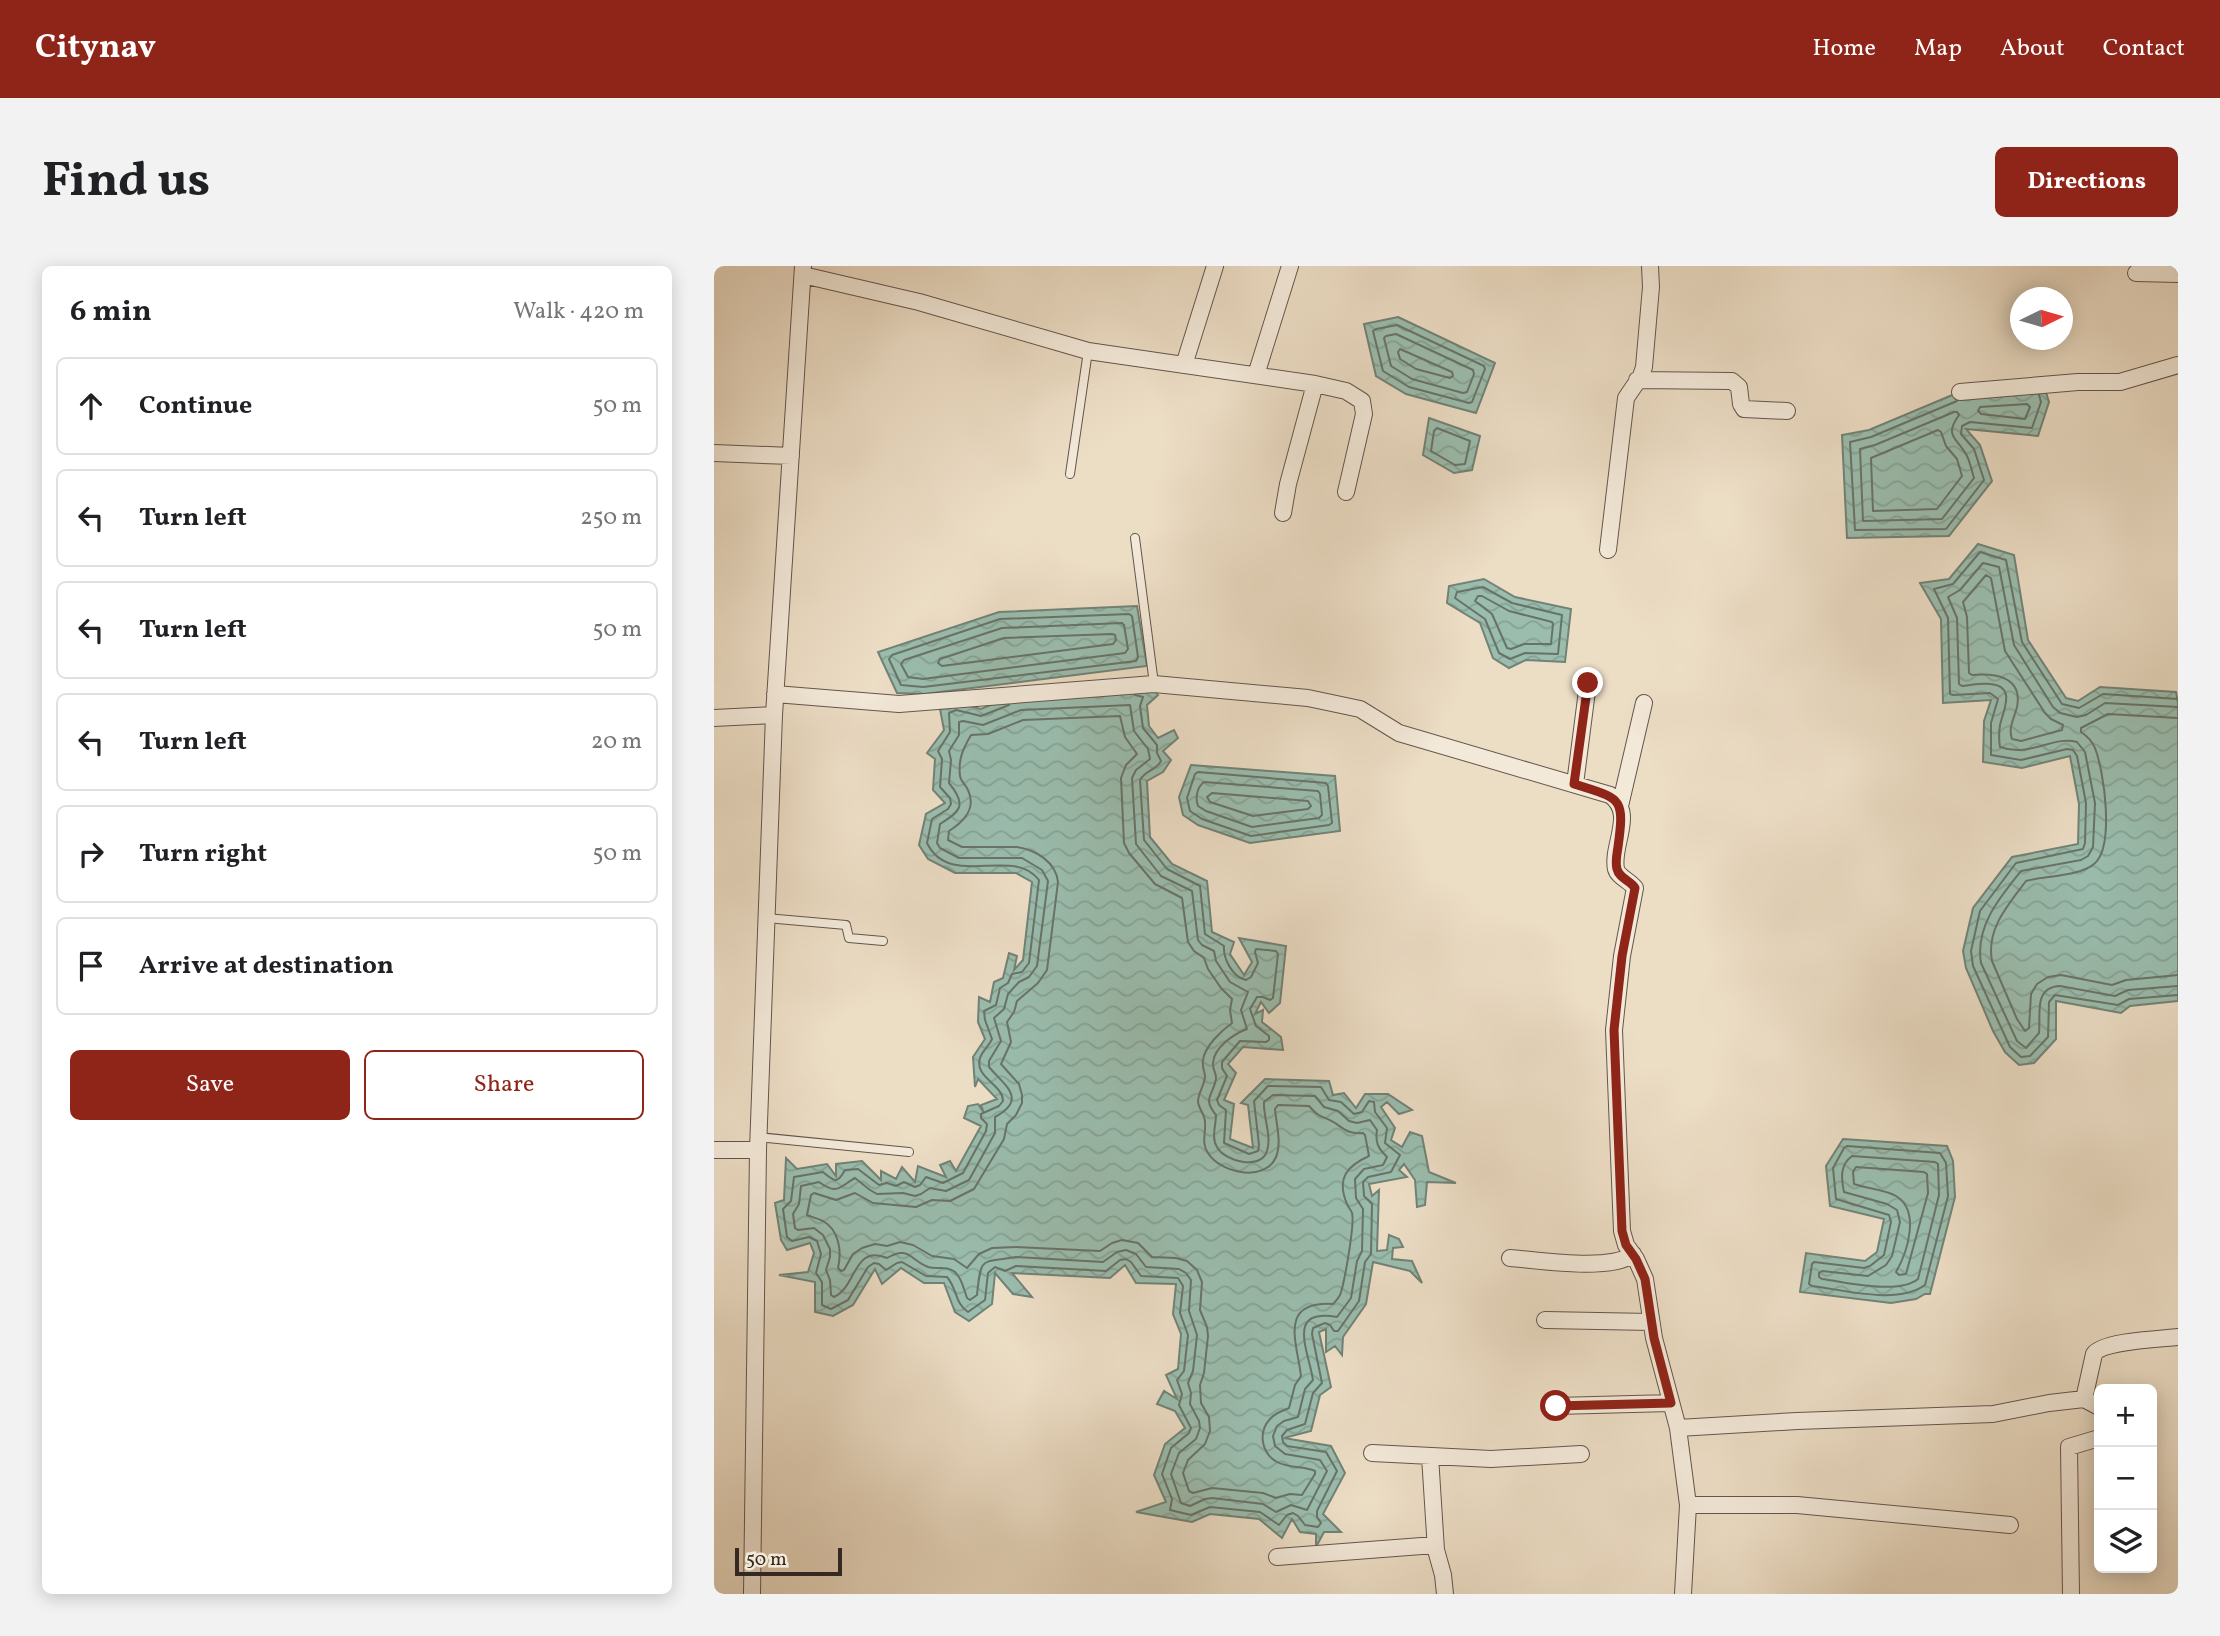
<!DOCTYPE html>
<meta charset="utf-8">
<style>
body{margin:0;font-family:Vollkorn,serif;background:#f2f2f2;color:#202124}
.controls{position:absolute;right:21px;bottom:21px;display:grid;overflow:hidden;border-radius:10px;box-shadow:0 4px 18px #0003}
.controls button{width:63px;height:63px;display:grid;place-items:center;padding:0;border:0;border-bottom:2px solid #e0e0e0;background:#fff;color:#202124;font:35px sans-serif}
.compass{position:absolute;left:1296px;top:21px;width:63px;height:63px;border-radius:50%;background:#fff;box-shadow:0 4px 18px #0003;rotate:85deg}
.scale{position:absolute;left:21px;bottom:18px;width:107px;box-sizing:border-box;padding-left:7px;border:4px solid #362923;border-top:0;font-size:19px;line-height:24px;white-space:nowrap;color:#362923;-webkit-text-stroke:5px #f3e9d9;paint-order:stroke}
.stop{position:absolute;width:21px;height:21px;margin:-16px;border:5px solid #8f2418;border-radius:50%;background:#fff}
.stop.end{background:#8f2418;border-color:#fff;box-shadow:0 2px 7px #0008}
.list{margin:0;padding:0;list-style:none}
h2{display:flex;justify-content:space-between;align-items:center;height:91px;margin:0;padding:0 28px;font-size:30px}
h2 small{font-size:23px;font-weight:400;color:#757577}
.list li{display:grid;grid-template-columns:46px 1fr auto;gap:21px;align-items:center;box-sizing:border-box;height:98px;margin:0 14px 14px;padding:0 14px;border:2px solid #e0e0e0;border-radius:10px}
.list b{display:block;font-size:26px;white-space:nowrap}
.list em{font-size:23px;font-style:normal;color:#757577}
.actions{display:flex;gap:14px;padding:21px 28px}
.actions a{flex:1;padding:16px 0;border:2px solid #8f2418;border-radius:10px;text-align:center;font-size:24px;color:#8f2418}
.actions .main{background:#8f2418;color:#fff}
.icon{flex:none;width:38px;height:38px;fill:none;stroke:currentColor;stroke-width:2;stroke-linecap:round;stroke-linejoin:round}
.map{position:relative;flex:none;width:1464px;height:1328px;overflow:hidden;border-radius:10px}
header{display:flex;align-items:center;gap:42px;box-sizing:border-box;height:98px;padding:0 35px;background:#8f2418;color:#fff}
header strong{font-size:33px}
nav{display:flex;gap:38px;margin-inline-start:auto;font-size:24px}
.intro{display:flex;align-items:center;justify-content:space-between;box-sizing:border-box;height:168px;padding:0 42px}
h1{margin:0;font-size:49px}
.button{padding:18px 32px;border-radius:10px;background:#8f2418;color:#fff;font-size:24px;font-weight:700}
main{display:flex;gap:42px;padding:0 42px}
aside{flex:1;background:#fff;border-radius:10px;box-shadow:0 4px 18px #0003}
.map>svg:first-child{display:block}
.water{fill:url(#water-waves);stroke:#728276;stroke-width:2}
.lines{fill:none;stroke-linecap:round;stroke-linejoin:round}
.shore{stroke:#687368;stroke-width:2}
.service-casing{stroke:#64564c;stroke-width:10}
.minor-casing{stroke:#64564c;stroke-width:18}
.service{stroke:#f3e9d9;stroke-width:8}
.minor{stroke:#f3e9d9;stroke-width:16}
.route{stroke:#8f2418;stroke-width:9}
</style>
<header>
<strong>Citynav</strong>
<nav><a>Home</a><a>Map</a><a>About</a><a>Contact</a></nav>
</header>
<div class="intro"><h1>Find us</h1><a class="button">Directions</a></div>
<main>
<aside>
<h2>6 min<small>Walk · 420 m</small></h2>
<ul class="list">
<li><svg class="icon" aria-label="ahead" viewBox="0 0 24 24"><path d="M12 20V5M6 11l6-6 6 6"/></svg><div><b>Continue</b></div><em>50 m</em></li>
<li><svg class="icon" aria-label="left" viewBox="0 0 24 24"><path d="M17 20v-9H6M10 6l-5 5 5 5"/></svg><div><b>Turn left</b></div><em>250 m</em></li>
<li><svg class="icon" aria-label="left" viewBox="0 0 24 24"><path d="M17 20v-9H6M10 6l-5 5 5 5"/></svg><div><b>Turn left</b></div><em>50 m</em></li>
<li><svg class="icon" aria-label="left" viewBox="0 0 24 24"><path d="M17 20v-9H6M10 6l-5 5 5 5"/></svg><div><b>Turn left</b></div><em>20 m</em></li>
<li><svg class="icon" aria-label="right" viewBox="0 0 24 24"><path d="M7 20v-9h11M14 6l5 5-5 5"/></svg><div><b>Turn right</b></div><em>50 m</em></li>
<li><svg class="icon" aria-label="arrive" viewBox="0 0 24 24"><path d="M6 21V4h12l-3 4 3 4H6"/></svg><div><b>Arrive at destination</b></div></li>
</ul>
<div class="actions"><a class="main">Save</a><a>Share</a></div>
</aside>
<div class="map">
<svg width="1464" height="1328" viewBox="0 0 1464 1328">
<defs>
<pattern id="water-waves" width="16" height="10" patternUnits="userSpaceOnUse" patternTransform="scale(1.75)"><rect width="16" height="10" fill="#9abdae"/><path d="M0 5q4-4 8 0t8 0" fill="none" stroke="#85a295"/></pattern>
</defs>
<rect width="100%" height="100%" fill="#ecddc5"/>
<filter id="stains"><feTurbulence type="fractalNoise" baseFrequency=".00286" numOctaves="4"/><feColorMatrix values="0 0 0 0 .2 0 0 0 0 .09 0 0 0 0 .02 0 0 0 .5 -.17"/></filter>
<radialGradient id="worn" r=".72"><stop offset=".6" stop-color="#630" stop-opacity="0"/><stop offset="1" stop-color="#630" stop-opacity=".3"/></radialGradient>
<!-- water -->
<path class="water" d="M684,51L781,97L762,147L692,128L662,110L650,58Z
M1330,120L1335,136L1324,170L1252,163L1266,179L1278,215L1235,270L1133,272L1128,169L1155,164L1243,127Z
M715,152L766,170L758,204L740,207L709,189Z
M1264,278L1300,289L1314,374L1352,432L1364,435L1386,421L1462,426L1464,437V735L1416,740L1407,747L1342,735V773L1320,797L1305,799L1291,786L1279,765L1252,702L1249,685L1259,642L1298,591L1364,578L1365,538L1356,490L1308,502L1269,496L1270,455L1277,434L1229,437L1227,353L1206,317L1235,313Z
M770,313L801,331L857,343L851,396L812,394L795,402L779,392L766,357L733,337L735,320Z
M423,340L433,400L210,428L183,427L164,386L285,346Z
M438,421L444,429L433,439L435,460L444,472L460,464L464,472L449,485L457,494L449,506L433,515L436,571L458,598L493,615L498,666L520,676L516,688L530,709L538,696L525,672L572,680L566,737L555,747L547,736L541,748L549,744L548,756L567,771L569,784L529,781L514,798L522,807L510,834L520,838L516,873L539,882L534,839L527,837L551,813L615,815L619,829L630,827L642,842L651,828H674L698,844L685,848L673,836L667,841L681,862L677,874L688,881L696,866L708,870L715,906L742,917L713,916L711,939L703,941L701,914L690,898L685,904L693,911L655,918L658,930L665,924L663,985L673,984L675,969L685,973L689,981L679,982L678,993L698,995L708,1017L696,1005L659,996L652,1038L629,1071L628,1089L621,1080L612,1086V1063L605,1066L617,1121L606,1129L597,1165L570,1172L617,1180L631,1207L609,1248L627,1266H610L602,1281V1268L586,1266L578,1253L568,1272L545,1253L496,1248L478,1256L422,1246L452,1236L440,1209L451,1178L471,1162L461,1145L443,1138L450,1125L463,1133L452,1109L464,1103L467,1068L459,1048L462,1018L422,1017L411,999L396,1012L298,1007L318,1031L299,1028L281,1007L278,1038L255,1055L241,1046L230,1017H210L187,1002L168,1018L161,1003L139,1039L119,1050L101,1046V1016L65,1009L94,1006L100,987L96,977L73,984L67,974L61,937L70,934L72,892L83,903L113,898L122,910V898L148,895L167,914V905L182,913L188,901L201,916L204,900L232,911L226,899L236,895L242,905L267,860L250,852L254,840L264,838L270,847L267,839L283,833L264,813L261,821L259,791L271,773L264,756L265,731L276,736L280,716L289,712L295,687L303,690L300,704L309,694L318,616L302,607H241L214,593L205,579L212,548L231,537L219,524L221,493L213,487L230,464L226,443L240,436L267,443L303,428Z
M477,499L621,510L626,565L536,577L484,559L469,549L465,531Z
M1129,873L1233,880L1239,895L1241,931L1216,1028H1211L1202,1033L1177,1037L1086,1026L1092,987L1151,995L1163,986L1170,953L1116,940L1112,900Z"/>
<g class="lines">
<!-- shore -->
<path class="shore" d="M683,59L770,100L771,103L758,136L755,137L695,121L669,105L659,65L662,63Z
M682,68L759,104L760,108L753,126L749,127L698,113L677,100L670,72L672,70Z
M686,83L738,106L739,110L736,112L702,103L686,93L684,86Z
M1243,135L1157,171L1136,176L1141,264L1232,263L1270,214L1260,183L1247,168L1248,160L1256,156L1318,162L1327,136L1325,129
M1313,138L1316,141L1311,153L1267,148L1264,145L1266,141Z
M1240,146H1243L1245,149C1229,171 1244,172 1253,190C1256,196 1258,205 1260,212L1228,253L1149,255L1146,183L1161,179Z
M723,162L756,175L751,198L741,199L717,185L720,165Z
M1224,164L1227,166L1232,180L1243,193L1248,210L1223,243L1159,245L1157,192Z
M1272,309L1277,312L1291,385L1331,447L1337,453L1349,459L1348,464L1307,475L1298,473C1294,462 1300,453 1303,441C1309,410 1280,407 1258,409L1255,407L1253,351L1249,336Z
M769,321L798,337L848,349L844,388L811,387L796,393L785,387L771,353L741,332L743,326Z
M764,330H768L795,345L838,356L839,358L837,378H810L797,383L793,382L778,348L761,335Z
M415,348L418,350L424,391L422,395L209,421L187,419L175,393L178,389L286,353Z
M408,357L410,359L414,383L411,387L209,413L194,411L187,398L190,394L288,362Z
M398,368L401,369L402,374L399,378L228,400L224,397L226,393L290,372Z
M1464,433L1389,428L1365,442L1348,438L1308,376L1292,294L1266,286L1239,318L1220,323L1234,352L1236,428L1239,429L1276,427L1284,433L1277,457V489L1307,494L1353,483L1359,484L1363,490L1372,537L1371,577L1369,583L1302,597L1266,645L1257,685L1259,700L1296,781L1307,791L1316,790L1334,771L1335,736L1341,729L1404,739L1415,733L1464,729
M295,439L267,450L242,444L235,447L236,466L224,485L228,493L226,521L236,532L237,538L234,543L218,553L213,577C236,624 299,579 325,614L315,697L308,706L298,708L294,717L286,722L282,739L270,745L271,754L278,773C275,780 268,785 266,792C260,812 289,818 289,835L285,840L267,848V852L273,858L272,865L249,907L229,917L212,911L206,919L201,921L190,916L182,920L173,917L165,919L144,903L131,904C123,919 120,915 109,906L80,911L77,935L69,943L73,971L78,975L95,971L103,975L107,988L102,1007L108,1016V1039L117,1043L134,1034L154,1001L160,997L165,998L172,1004L183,997L188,996L212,1010L233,1011C243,1022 241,1038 254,1046L271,1034L274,1007L281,1001L291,1005L302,1000L392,1005L406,994L412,993L417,996L427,1010L464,1012L469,1020L466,1047L474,1069L470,1105L463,1114L468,1128L465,1139L477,1162L475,1167L457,1182L448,1208L458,1233L456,1244L477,1249L496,1241L546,1246L565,1259L573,1249L579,1247L584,1250L591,1259L604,1261L607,1257L603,1251V1245L623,1205L612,1186L573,1180L569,1176L568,1170L573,1164L591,1158L599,1127L608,1117L598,1068L599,1062L611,1057L616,1059L620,1065H624L645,1035L651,996L657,988L658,938L650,930L649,916L654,911L677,906L686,889L671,877L673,862L661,846L660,836L655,835L648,846L640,848L627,836L615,834L607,821L554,820L540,835L545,879L544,885L535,888L510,877L512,844L505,839L503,834L513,810L508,802V796L526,775L552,776L555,774V770L542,760L536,743L543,731H549L556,734L559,732L564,688L562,685L542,683L541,686L544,697L537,711L532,714C518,711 509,692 510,680L491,668L486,620L453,603L430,574L426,514C431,504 443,504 447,495L443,487V479L429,462L426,440L429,431L421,429
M416,439L420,465L434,483L436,493L422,504L418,512L422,578L447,610L478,625L484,674L488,679L500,685L502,695L516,716L534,726L527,744L533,763C520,768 500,781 499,797C498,803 503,808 502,813C499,830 488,832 502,849C502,859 497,872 503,881C510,895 547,905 553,885C558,870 549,851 550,836L559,829L601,830L610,841L624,845L635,855L643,857L656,854L663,864C661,877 664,882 673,891L669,899L650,903L641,913L642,932L649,943L648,985L643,995L637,1032L623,1051C572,1042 594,1083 599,1114L591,1123L584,1151L570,1155L563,1160L559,1170L561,1180L571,1188L606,1194L613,1205L593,1244L577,1239L562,1246L549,1238L498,1232L491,1233L476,1240L467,1237L457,1208L465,1187L482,1173L486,1162L485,1155L476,1138L477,1127L474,1117L479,1105L483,1069L475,1045L477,1014L472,1007L465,1003L432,1001L422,988L412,984L403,986L389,996L302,991C267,997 267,989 263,1029L256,1034L253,1032C250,1024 248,1012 241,1006C233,999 223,1004 214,1001C196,994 195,979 173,992C139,978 143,1021 120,1031L117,1029L116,1014L112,1004L116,991V983L109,969L100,962L84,964L81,962L79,948L85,938L87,920L105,916C124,930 126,920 141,912L156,924L163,928L189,927L201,930L207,928L216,922L232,925L255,914L281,867V851C314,833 291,820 275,801V795L287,775L280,752L290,743L294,728L305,716L315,711L323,700L334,615L328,604L308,592H245L226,582L223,577L226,558C247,545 253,539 235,517L237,494L235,485L245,469V456L249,455L269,459L307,444Z
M1464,441L1391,437L1372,449L1363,451L1346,447L1339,441L1300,379L1285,301L1269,297L1246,324L1234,331L1243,352L1245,418L1248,420C1257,419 1267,417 1276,418C1303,420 1289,445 1286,459C1285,466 1285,475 1286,481C1316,492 1340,469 1363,476L1371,486L1381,537L1379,581L1374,590L1367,594L1307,605C1285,632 1261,661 1267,697L1303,775L1312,782L1325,767C1327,749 1319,721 1346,720L1401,730L1414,724L1464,720
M406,450L411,471L423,488L412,499L407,512L410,577L415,587L441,618L468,632L474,676L480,685L490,692L494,703L507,722L518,733L516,744L518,757C507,765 491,780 489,794C488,800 490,804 491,810C491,819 484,826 484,836C485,843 491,849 491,856C492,867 487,877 494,887C506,907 551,917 562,891C568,877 562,857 561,843L564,839L595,840C606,853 610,850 621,857C631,864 635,868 649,867L651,869L655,890C633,900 622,912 633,938C634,941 637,944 638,947C641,958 630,1019 626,1029C625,1031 621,1036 619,1038C564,1035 583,1076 587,1110L581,1119L575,1142C568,1145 561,1147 556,1153C544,1166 547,1187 563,1196C574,1202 589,1200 601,1205V1208L588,1229L576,1228L562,1232L549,1227L498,1222L479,1227L475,1225L469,1207L474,1194L491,1178L496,1165L495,1151L487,1137L486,1119L490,1107L494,1070L493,1061L486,1044L488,1016L483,1004L473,995L462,992L438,991L424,977L408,974L398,977L386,985L302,981L278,982L265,988L253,1002L240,993L218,990L199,979L186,976L173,980L161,978L148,982L139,988L130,1004L127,1005L124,1002C128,985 125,964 109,955C103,952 97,951 93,949L97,929L100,927L122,934L141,927L159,937L202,941L218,934L236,935L260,923L290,873L293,858L302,849L308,837V829L305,818L287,798L297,776L293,756L300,746L303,735L324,717L333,704L344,616C342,596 322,584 303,581H248L234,574L235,565C249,556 263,543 254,524C252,519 247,516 246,510C244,493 249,483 257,469L274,468L309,454Z
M1464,452L1394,448L1367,462V466C1373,470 1378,475 1381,482C1390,505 1401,581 1380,598C1366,610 1331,610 1312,615C1294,639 1272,663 1278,695L1303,753L1311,765L1315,762L1317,728L1323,718L1334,711L1347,709L1398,719L1412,714L1464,709
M484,506L612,517L614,520L618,557L615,559L537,570L488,553L476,545L473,532L481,508Z
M490,516L604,525L606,528L608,549L605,552L538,561L492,545L484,540C481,532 483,521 490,516Z
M498,527L594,535L597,540L594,543L539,550L496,536L493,531Z
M1133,880L1226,887L1232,897L1234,930L1211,1019C1183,1039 1131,1024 1098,1020L1095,1018L1098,998L1100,996L1150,1002L1156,1000L1170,989L1177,956L1175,949L1122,933L1119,902L1130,882Z
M1138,890L1221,896L1224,898L1225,929L1204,1013C1184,1029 1132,1016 1108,1013L1105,1011V1007L1108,1005L1154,1010L1172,999L1178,990L1186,956L1183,944L1173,938L1130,926C1127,912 1126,899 1138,890Z
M1142,901L1210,906L1213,908L1214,927L1192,1008L1185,1009L1182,1006C1193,987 1207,945 1182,930C1170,923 1154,923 1140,918L1139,906Z"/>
<!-- service casing -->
<g class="service-casing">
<path id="service" d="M356,208L374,85
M421,272L440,418
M52,652L132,659L135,672L169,675
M44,871L195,886"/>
</g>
<!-- minor casing -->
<g class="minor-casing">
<path id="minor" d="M1422,7L1464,8
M89,9L205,36L374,85L601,118L632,125L648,135L650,148L632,226
M470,99L501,0
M542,109L576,0
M923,114L1018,115L1025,121L1027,138L1030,143L1073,145
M1246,126L1364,116H1406L1464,99
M0,187L77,190
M569,247L574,218L601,118
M894,284L912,132L927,110L930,101L937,21L936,0
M61,428L185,438L440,418L594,432L646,443L685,467L896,529C922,547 897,579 902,603C904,611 916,615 921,622L908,690L900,764L908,965L912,979L922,993L931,1013L940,1072L964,1162L974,1239L969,1328
M0,452L60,449
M861,518L874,417
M906,540L930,437
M0,884H44
M796,992C824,994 897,1006 919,988
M831,1054L937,1056
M842,1140L957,1137
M1385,1141L1370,1133L1380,1088C1389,1075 1446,1073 1464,1071
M964,1162L1083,1155L1279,1148L1335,1137L1370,1133
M658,1187L777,1193L867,1188
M716,1190L722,1284L729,1309L731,1328
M974,1239H1083L1296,1259
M563,1291L721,1279
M38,1328L44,884L60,449L89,0
M1357,1328L1355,1181L1385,1172"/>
</g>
<!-- service -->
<use href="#service" class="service"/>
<!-- minor -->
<use href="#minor" class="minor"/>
</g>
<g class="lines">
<!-- route -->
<path class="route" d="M842,1140L957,1137L940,1072L931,1013L922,993L912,979L908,965L900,764L908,690L921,622C917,615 905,612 903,603C901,596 903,588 904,581C911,530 907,533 860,518L874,417"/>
</g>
<rect width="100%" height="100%" filter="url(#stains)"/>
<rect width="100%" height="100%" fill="url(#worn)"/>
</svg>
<div class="controls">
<button>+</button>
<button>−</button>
<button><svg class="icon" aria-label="layers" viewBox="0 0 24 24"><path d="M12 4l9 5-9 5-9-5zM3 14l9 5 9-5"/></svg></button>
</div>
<svg class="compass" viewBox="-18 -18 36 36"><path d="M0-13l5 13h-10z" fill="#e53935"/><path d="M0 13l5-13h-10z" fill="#757577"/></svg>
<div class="scale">50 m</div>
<div class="stop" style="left:842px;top:1140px"></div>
<div class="stop end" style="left:874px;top:417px"></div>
</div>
</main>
